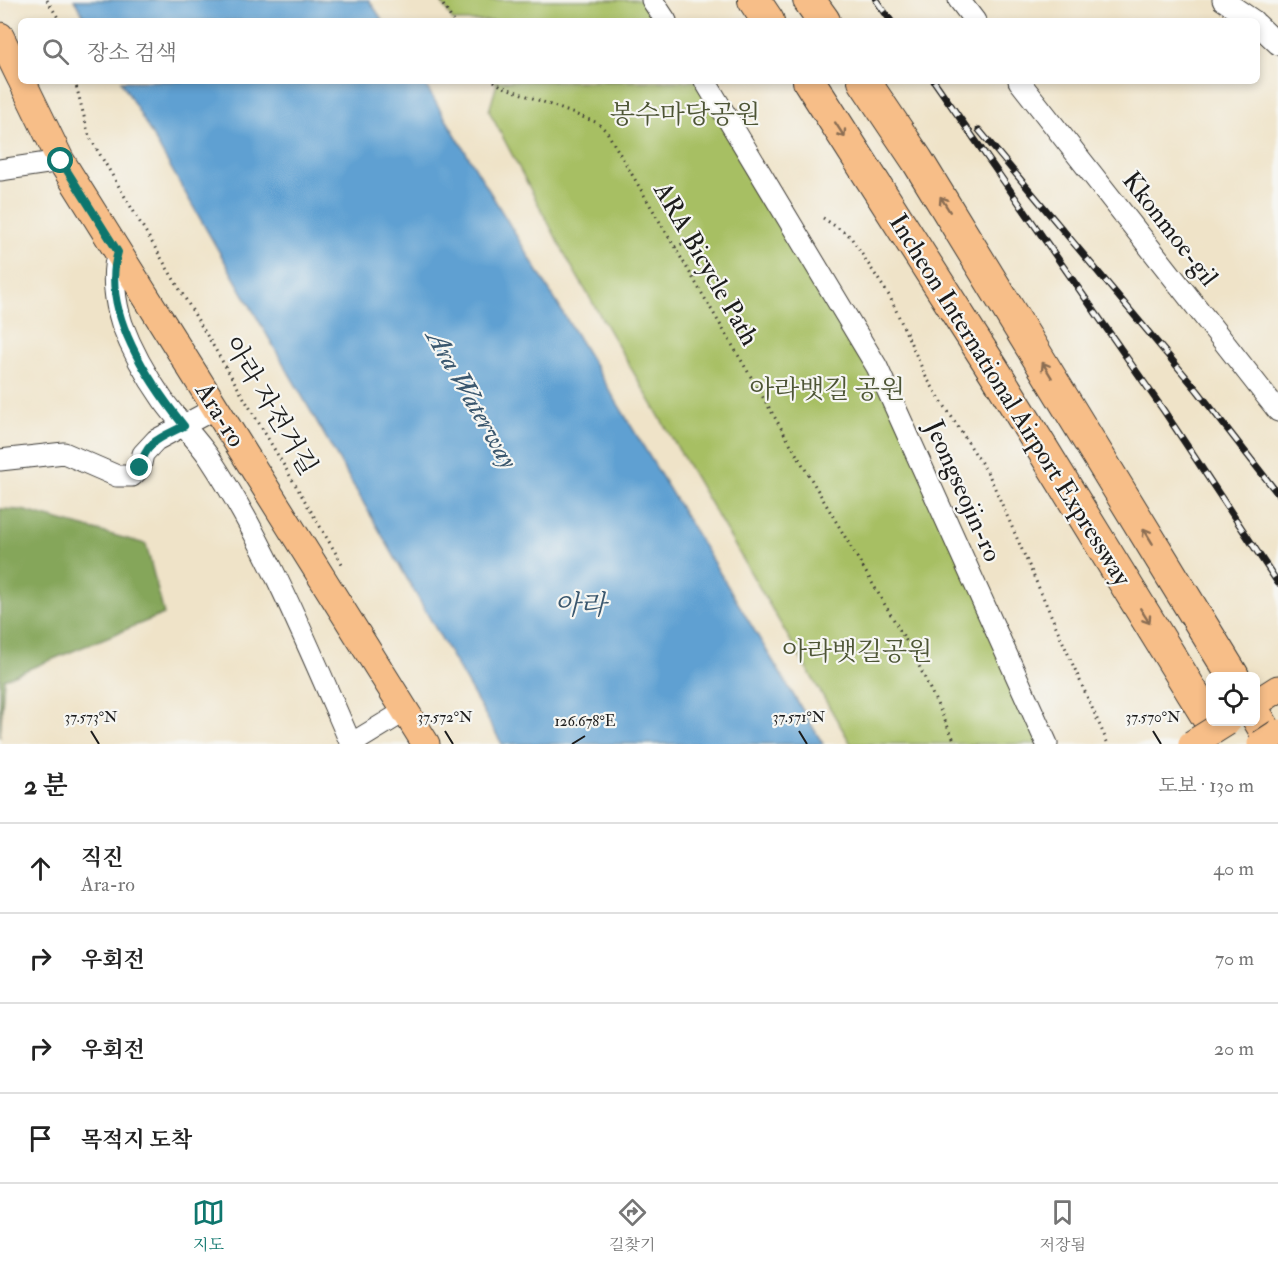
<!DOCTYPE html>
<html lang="ko">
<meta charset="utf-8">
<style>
body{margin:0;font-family:"IM FELL Double Pica","Noto Serif KR",serif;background:#f6f6f6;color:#222}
.controls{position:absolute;right:18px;bottom:18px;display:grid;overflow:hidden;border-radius:9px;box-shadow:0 3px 9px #0003}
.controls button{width:54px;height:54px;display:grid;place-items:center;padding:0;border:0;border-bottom:2px solid #e0e0e0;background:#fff;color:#222;font:30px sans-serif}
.stop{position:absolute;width:18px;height:18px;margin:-14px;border:4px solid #0f766e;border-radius:50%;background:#fff}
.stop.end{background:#0f766e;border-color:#fff;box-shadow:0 2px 6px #0008}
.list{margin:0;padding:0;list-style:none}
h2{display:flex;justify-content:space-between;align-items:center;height:78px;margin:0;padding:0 24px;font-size:26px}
h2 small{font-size:20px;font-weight:400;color:#767676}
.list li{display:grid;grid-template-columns:39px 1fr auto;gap:18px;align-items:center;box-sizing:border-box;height:90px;padding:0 24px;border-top:2px solid #e0e0e0}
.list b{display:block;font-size:22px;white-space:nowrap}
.list p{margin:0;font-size:20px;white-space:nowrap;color:#767676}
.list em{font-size:20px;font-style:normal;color:#767676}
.icon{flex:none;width:33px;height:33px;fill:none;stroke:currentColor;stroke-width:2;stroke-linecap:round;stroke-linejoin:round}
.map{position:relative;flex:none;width:1278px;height:744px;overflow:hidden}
.search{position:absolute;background:#fff;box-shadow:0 3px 9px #0003;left:18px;right:18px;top:18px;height:66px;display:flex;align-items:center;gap:15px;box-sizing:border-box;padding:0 21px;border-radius:9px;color:#767676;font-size:22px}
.sheet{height:438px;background:#fff}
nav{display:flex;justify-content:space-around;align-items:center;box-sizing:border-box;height:84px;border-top:2px solid #e0e0e0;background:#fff;font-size:16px;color:#767676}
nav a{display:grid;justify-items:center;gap:3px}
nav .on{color:#0f766e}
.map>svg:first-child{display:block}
.green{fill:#a7bf64;stroke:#626e40;stroke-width:1.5}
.forest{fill:#85a65a;stroke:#50613b;stroke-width:1.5}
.water{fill:#5fa0d2;stroke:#3e5e77;stroke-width:1.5}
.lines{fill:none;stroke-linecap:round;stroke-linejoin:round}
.minor-casing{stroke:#3c3a36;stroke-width:23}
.major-casing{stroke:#3c3a36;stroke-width:29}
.highway-casing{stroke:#3c3a36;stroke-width:34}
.path{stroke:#3c3a36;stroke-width:3;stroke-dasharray:1.5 4.5;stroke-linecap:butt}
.minor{stroke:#fff;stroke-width:21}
.major{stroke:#f7be88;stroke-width:27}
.highway{stroke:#f7be88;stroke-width:32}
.rail-casing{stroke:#1c1c1c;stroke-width:7}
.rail{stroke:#f6f6f2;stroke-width:4.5;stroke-dasharray:14;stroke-linecap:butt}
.major-bridge-casing{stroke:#3c3a36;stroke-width:29;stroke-linecap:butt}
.major-bridge{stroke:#f7be88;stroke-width:27}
.oneway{stroke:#8a6d52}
.route{stroke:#0f766e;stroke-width:8}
.ticks{fill:none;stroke:#1c1c1c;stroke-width:2}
.labels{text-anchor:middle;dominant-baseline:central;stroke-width:4.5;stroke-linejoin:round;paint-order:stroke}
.park-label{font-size:26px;fill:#4d5535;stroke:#f6f6f2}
.street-label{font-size:26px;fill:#1c1c1c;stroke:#f6f6f2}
.water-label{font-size:27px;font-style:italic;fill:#3a576e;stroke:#f6f6f2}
.ticks-label{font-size:15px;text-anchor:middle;fill:#1c1c1c;stroke:#f6f6f2;stroke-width:4.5;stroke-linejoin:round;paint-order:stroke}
</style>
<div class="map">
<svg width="1278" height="744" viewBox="0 0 1278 744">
<rect width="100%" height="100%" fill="#f6f6f2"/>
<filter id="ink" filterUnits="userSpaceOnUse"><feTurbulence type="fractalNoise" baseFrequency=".0167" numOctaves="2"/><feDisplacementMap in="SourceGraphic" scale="12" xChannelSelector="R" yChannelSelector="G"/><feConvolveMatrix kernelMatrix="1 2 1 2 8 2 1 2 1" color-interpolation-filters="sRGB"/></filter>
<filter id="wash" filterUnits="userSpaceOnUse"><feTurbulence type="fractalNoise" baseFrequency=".008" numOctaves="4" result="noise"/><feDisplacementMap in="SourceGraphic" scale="24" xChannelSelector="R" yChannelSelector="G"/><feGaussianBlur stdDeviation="1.35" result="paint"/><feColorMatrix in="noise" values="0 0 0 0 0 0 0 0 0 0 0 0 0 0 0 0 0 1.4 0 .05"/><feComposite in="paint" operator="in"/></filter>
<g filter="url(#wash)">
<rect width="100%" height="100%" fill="#efe3c8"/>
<!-- green -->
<path class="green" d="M440,0H652L666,21H453Z
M494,81H705L877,367L1047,744H851L570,264L489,111L497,84Z"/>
<!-- forest -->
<path class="forest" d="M0,509L22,510L146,544L164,614L4,679L0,737Z"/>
<!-- water -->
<path class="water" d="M74,0H369L383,21H87Z
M121,81H423L823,744H502Z"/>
</g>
<g filter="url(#ink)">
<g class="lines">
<!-- minor casing -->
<g class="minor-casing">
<path id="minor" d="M652,0L666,21
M959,0L975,21
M1223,0L1254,21
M1257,24L1278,44
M705,81L877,367L1047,744
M1019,81L1278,411
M0,170L61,161
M118,252C111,274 115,302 122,324C132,351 147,377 163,400C177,420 195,437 209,457C267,545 309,648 351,744
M0,460L64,453L117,476H132L140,468L143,454L156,440L216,408
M351,744L405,711"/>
</g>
<!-- major casing -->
<g class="major-casing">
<path id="major" d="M0,36L21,79
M22,81L61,161L426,744
M1256,703L1278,689"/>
</g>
<!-- highway casing -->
<g class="highway-casing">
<path id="highway" d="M754,0L768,21
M809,0L824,21
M809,81L998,377L1210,721
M864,81L917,160L1233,676
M1256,715L1273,744"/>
</g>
<!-- path -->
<path class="path" d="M47,0L60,21
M440,0L453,21
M75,81L89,136L344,567
M494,81L501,86L598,123L607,132L911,649L956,744
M823,218L850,236L890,297L926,377L989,475L1108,744
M675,247L687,242"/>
<!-- minor -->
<use href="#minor" class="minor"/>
<!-- major -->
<use href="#major" class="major"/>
<!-- highway -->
<use href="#highway" class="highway"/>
<!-- rail casing -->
<g class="rail-casing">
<path id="rail" d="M876,0L891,21
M934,81L1164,411L1278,583
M979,130L1197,390L1278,494"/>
</g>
<!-- rail -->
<use href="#rail" class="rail"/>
<!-- major-bridge casing -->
<g class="major-bridge-casing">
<path id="major-bridge" d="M1192,744L1227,722
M1261,744L1278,733"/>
</g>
<!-- major-bridge -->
<use href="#major-bridge" class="major-bridge"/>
</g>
<!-- one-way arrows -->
<defs><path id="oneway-shaft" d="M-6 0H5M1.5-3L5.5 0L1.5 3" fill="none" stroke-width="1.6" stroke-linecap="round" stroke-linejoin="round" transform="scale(1.5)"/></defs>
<g class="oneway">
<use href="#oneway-shaft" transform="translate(840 130) rotate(57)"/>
<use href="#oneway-shaft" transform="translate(945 204) rotate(-122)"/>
<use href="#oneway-shaft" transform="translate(1047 370) rotate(-121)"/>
<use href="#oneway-shaft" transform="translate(1148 536) rotate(-121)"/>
<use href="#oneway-shaft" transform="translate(1145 616) rotate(58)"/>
</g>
</g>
<g class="lines" filter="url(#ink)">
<!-- route -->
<path class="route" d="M61,161L118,252C100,311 149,382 184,426C160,438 146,441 140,468"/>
</g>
<!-- ticks -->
<path class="ticks" d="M91,731L99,744M445,731L453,744M799,731L807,744M1153,731L1161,744M572,744L585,736"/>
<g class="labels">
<!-- park labels -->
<g class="park-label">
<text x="685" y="115">봉수마당공원</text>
<text x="827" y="390">아라뱃길 공원</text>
<text x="857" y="652">아라뱃길공원</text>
</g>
<!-- street labels -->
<g class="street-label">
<text transform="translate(1170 229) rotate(52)">Kkonmoe-gil</text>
<text transform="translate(706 264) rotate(60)">ARA Bicycle Path</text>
<text transform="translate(1010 400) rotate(58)">Incheon International Airport Expressway</text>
<text transform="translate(270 406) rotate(59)">아라 자전거길</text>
<text transform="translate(220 415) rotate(58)">Ara-ro</text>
<text transform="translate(963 491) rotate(66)">Jeongseojin-ro</text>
</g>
<!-- water labels -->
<g class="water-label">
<text transform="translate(472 399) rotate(60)">Ara Waterway</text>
<text x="580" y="605">아라</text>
</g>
</g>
<g class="ticks-label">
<text x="91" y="722">37.573°N</text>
<text x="445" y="722">37.572°N</text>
<text x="799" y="722">37.571°N</text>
<text x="1153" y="722">37.570°N</text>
<text x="585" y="726">126.678°E</text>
</g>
</svg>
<div class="controls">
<button><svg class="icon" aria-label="locate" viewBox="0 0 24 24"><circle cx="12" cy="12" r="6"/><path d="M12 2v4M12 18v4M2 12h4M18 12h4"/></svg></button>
</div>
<div class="stop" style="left:61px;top:161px"></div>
<div class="stop end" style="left:140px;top:468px"></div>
<div class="search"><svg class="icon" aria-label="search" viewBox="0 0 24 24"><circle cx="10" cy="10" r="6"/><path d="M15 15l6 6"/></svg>장소 검색</div>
</div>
<section class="sheet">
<h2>2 분<small>도보 · 130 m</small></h2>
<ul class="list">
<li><svg class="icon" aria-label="ahead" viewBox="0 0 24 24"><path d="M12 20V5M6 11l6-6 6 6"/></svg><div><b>직진</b><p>Ara-ro</p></div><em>40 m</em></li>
<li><svg class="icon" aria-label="right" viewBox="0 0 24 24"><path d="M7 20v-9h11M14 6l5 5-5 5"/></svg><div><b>우회전</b></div><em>70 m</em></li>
<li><svg class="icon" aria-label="right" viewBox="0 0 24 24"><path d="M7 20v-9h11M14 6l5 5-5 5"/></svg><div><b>우회전</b></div><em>20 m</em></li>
<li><svg class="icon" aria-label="arrive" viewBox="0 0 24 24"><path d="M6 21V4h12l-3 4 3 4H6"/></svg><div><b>목적지 도착</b></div></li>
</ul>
</section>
<nav>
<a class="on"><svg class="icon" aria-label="map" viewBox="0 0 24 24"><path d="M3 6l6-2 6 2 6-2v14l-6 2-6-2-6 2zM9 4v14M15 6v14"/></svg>지도</a>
<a><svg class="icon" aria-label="directions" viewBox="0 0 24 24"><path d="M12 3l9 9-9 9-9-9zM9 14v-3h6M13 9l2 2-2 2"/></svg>길찾기</a>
<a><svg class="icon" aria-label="saved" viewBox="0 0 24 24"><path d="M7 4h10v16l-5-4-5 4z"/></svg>저장됨</a>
</nav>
